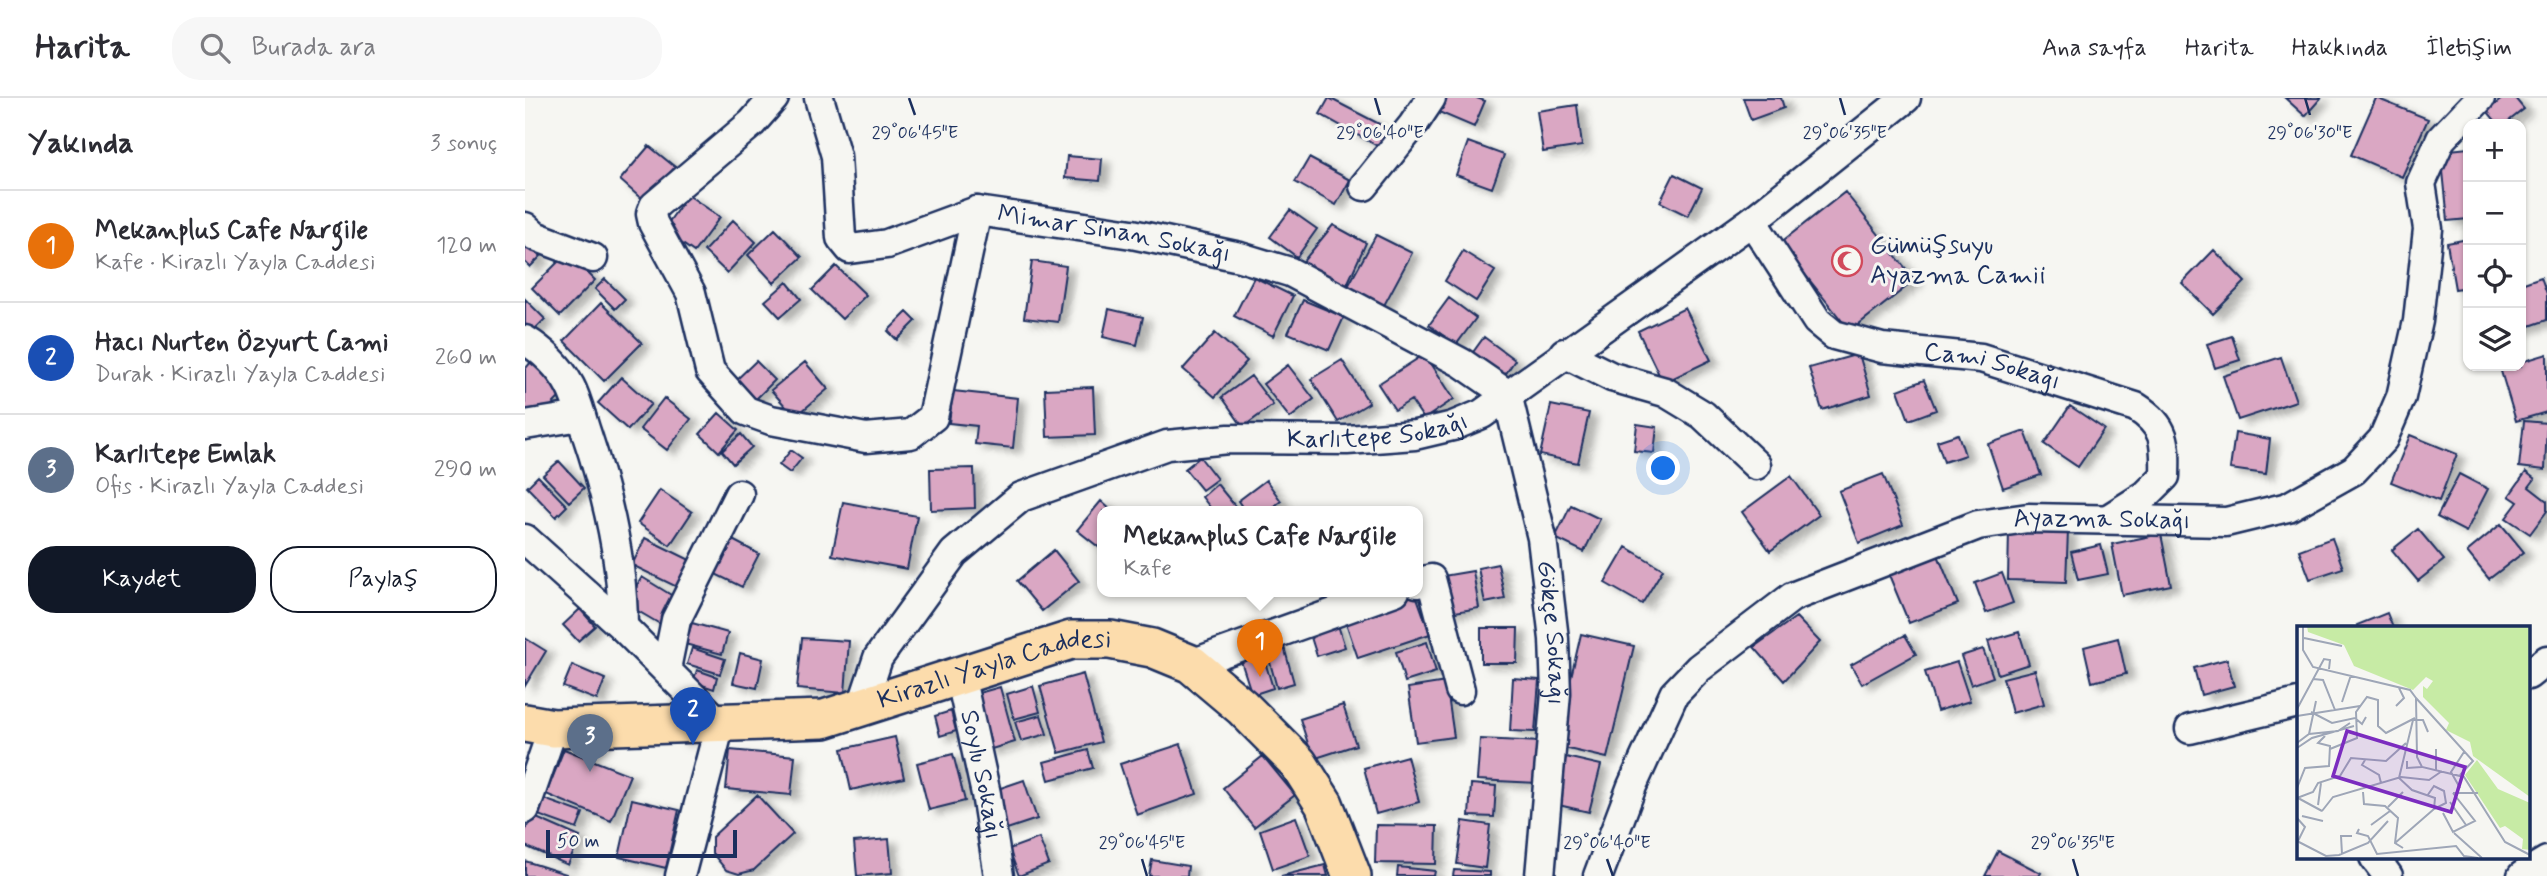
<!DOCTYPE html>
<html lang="tr">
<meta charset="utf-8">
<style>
body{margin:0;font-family:Mynerve,sans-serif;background:#f7f7f7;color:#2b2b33}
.controls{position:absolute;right:21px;top:21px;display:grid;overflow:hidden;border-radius:14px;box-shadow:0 2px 5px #0004}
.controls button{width:63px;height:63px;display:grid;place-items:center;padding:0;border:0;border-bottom:2px solid #e1e1e2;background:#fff;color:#2b2b33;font:35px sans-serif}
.scale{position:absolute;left:21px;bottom:18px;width:191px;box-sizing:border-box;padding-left:7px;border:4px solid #1b2f5e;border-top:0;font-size:19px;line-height:24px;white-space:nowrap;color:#1b2f5e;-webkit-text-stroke:5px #f6f6f2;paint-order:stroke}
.you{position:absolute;left:1139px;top:371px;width:24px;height:24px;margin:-18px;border:5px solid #fff;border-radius:50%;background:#1a73e8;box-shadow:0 0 0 10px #1a73e833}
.badge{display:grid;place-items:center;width:46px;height:46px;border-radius:50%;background:#111827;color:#fff;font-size:23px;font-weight:700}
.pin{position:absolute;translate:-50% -58px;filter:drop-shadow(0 2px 4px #0008)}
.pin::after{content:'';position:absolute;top:37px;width:24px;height:21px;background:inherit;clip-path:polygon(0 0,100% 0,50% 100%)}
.popup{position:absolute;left:572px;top:408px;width:326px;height:91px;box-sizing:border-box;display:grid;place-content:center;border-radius:14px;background:#fff;filter:drop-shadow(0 2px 5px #0005);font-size:23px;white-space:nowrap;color:#7c7c81}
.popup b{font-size:26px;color:#2b2b33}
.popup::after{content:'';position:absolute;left:50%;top:100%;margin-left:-14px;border:14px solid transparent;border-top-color:#fff}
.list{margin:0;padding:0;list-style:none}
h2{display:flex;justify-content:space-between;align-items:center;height:91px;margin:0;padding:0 28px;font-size:30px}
h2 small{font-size:23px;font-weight:400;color:#7c7c81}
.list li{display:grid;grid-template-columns:46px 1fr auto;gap:21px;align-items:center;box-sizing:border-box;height:112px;padding:0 28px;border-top:2px solid #e1e1e2}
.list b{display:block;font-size:26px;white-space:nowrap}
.list p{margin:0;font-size:23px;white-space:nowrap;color:#7c7c81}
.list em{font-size:23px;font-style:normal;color:#7c7c81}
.actions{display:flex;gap:14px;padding:21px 28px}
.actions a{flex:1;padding:16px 0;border:2px solid #111827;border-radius:28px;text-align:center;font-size:24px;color:#111827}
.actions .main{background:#111827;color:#fff}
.icon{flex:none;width:38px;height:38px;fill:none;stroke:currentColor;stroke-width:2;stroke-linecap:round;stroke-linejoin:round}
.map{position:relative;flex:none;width:2022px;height:778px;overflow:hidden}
header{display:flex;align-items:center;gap:42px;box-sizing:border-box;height:98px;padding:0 35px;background:#fff;border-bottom:2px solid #e1e1e2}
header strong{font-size:33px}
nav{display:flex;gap:38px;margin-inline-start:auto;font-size:24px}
.search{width:490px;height:63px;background:#f7f7f7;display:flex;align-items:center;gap:18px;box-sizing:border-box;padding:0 24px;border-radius:28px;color:#7c7c81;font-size:26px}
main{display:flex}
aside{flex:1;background:#fff}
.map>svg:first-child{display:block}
.building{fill:#daa7c3;stroke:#1b2f5e;stroke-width:2;filter:url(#shadow)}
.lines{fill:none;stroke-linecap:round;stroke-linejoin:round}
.minor-casing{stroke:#1b2f5e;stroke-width:33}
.major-casing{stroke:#1b2f5e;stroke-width:42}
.minor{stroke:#f6f6f2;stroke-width:28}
.major{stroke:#fcdcac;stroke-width:37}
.ticks{fill:none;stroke:#1b2f5e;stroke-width:2.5}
.labels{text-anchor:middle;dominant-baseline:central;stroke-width:6;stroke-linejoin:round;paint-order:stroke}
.street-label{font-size:26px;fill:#1b2f5e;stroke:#f6f6f2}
.poi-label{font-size:26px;fill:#1b2f5e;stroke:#f6f6f2;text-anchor:start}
.inset-road{fill:none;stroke:#9ea6b7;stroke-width:2}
.view{fill:#7b2cbf;fill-opacity:0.15;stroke:#7b2cbf;stroke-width:3.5}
.inset-edge{fill:none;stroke:#1b2f5e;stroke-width:3.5}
.ticks-label{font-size:18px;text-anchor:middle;fill:#1b2f5e;stroke:#f6f6f2;stroke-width:6;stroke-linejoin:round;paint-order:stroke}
</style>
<header>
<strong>Harita</strong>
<div class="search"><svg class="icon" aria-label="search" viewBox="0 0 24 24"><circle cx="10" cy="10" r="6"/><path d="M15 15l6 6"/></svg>Burada ara</div>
<nav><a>Ana sayfa</a><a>Harita</a><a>Hakkında</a><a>İletişim</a></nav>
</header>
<main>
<aside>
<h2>Yakında<small>3 sonuç</small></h2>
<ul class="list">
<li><span class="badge" style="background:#e8710a">1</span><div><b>Mekanplus Cafe Nargile</b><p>Kafe · Kirazlı Yayla Caddesi</p></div><em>120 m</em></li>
<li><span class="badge" style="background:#1a4fb4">2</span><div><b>Hacı Nurten Özyurt Cami</b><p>Durak · Kirazlı Yayla Caddesi</p></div><em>260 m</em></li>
<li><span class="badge" style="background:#5c6f8a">3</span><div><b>Karlıtepe Emlak</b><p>Ofis · Kirazlı Yayla Caddesi</p></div><em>290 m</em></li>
</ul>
<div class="actions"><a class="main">Kaydet</a><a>Paylaş</a></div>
</aside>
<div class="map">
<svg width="2022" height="778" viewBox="0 0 2022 778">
<defs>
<filter id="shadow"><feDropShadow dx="8" dy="4.5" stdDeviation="3.5" flood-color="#0004"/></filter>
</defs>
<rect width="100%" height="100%" fill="#f6f6f2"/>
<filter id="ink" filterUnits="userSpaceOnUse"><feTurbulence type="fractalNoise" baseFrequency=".0143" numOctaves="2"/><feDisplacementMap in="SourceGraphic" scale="14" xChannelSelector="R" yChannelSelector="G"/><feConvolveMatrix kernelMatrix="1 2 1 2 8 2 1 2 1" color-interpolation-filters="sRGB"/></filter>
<g filter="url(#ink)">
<!-- building -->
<path class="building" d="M804,0L864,31L854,49L795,16Z
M914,0H952L960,3L949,29L909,12Z
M1218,0H1256L1259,10L1226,22Z
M1760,0H1796L1780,18Z
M1851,0L1903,21L1877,79L1826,57Z
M1978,0H1990L1999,11L1980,26H1973L1962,13Z
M1052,7L1057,48L1018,54L1012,13Z
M943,44L979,57L967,90L931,77Z
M124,48L150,69L120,104L95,82Z
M1943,50V121L1923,123L1916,53Z
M542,58L577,61L575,83L540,80Z
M784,60L825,82L811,107L770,84Z
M1149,76L1177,90L1163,118L1135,104Z
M1320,94L1390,182L1325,233L1255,145Z
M163,97L195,119L169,154L138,132Z
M765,112L792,131L772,159L745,139Z
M208,122L231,144L202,175L179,153Z
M808,127L841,145L820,191L776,166Z
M250,131L277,159L249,185L223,157Z
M851,137L887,155L856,213L820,194Z
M1943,141V189L1930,191L1922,145Z
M0,142L16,158L5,169L0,164Z
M1689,152L1720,184L1688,216L1657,185Z
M938,153L970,173L951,203L920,183Z
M42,155L70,182L35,218L7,190Z
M507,163L541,168L533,224L499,220Z
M311,168L341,197L317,221L287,192Z
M729,179L768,198L748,238L709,218Z
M2016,179L2022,196V222L1996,231V186Z
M80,181L100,201L90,211L70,191Z
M262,184L276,201L255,219L240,203Z
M924,200L951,220L931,247L904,227Z
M0,201L20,221L3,238L0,235Z
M778,202L819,219L804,252L763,235Z
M76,205L117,245L79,283L39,243Z
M1160,210L1186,262L1138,285L1113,233Z
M584,211L618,219L612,247L578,239Z
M382,214L391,223L372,242L363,233Z
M690,235L722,263L690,299L658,271Z
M1707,238L1715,262L1690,270L1682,246Z
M959,239L990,262L978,280L946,257Z
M900,256L929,301L899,321L886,302L870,312L853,286Z
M1334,256L1346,297L1297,312L1284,270Z
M2022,256V314L1991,323L1975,270L1996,268V264Z
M1756,259L1771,303L1713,322L1698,278Z
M817,262L844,305L813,324L786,281Z
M231,263L250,282L227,305L208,285Z
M6,264L38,296L10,324L0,314V271Z
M280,264L303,291L270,319L246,292Z
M763,267L789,301L765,320L738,286Z
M726,278L748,307L718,329L697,299Z
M96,279L126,306L103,332L73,305Z
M1399,282L1411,312L1384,322L1373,292Z
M568,289L570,337L522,339L520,291Z
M428,293L493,300L488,350L450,346L452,328L424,325Z
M139,300L166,321L142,352L115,331Z
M1026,307L1064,315L1053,365L1015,357Z
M1545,308L1579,331L1553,369L1519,346Z
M194,315L213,332L194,354L175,336Z
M1999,323L2022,325L2020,372L1994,369Z
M1112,326L1132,329L1129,355L1109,353Z
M1500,333L1516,377L1478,390L1463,346Z
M1710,335L1745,341L1741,376L1705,371Z
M216,336L227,349L208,366L197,353Z
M1433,336L1440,357L1419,364L1412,343Z
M1885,337L1932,356L1914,403L1866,384Z
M266,352L277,360L265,375L254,367Z
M675,359L692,381L677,392L660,371Z
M34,363L59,390L44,404L18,377Z
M449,370L450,410L406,412L405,371Z
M2001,374L2010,381L2004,389L2022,403V413L2005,436L1981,420L1993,404L1984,398Z
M1358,376L1378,427L1334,445L1314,393Z
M1934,376L1963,391L1941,434L1912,419Z
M13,378L42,408L31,419L2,389Z
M1266,378L1294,417L1245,453L1217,414Z
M741,382L756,403L743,413H720L713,403Z
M692,386L714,413H688L677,399Z
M135,392L167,414L145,447L113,425Z
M576,403L587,413H578L576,451L552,432Z
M318,404L392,418L382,471L307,457Z
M1046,407L1075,421L1059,454L1030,440Z
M1976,426L1999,454L1964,481L1942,454Z
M1484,431L1543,433L1541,484L1483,482Z
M1893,431L1919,462L1893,483L1867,452Z
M1636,436L1646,487L1597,497L1587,446Z
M200,438L234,456L217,489L182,472Z
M120,440L167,463L154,490L107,467Z
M1807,440L1818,470L1785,481L1774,452Z
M1576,447L1583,476L1553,482L1546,454Z
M1101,449L1138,471L1117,506L1080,485Z
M529,452L554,483L517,513L492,483Z
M1413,457L1433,506L1384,525L1364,477Z
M973,466L980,501L960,505L953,470Z
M948,473L954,510L924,515L918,478Z
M1477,475L1488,505L1461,515L1450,485Z
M117,479L151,500L135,526L101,506Z
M890,494L905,536L833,560L819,519Z
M55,511L70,528L53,543L38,527Z
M1862,515L1868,530H1833L1832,527Z
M1271,519L1295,544L1259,583L1229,549Z
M812,524L820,549L792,558L784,533Z
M167,525L203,535L197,556L160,546Z
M956,530H993L992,565H956Z
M1494,534L1504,566L1473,576L1463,543Z
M1056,536L1109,548L1082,660L1030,648Z
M1380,537L1391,556L1337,586L1326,567Z
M0,540L21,553L0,588Z
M277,540L324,543L320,595L272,591Z
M1593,540L1601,576L1567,584L1559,549Z
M902,544L911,574L880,584L871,554Z
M758,545L769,585L752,590L741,550Z
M167,550L200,561L195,576L162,566Z
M1458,551L1468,579L1446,587L1436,558Z
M215,555L238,561L232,590L208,585Z
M738,557L748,590L727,597L716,563Z
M1702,561L1709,588L1676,597L1669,570Z
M1432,564L1445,603L1412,613L1400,574Z
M47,567L80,581L72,602L38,589Z
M172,572L192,579L189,591L168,584Z
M1510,572L1519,606L1487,615L1478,580Z
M558,576L576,644L534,655L515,588Z
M988,580L1014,582L1010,634L985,633Z
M921,584L929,639L891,644L883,590Z
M508,588L515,614L489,621L482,596Z
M475,589L490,644L463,652L447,597Z
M818,607L831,647L788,661L775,621Z
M426,613L431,633L415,638L410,618Z
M516,617L522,636L496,643L490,624Z
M370,639L379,680L326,692L317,651Z
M955,641L1016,644L1013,685L952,682Z
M656,646L672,696L612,717L595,666Z
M39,651L105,677L86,723L21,696Z
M205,652L270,658L266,697L201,691Z
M563,652L568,670L524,682L519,664Z
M428,656L440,703L404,712L392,665Z
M738,658L770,697L729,729L698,690Z
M882,658L894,704L851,716L839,670Z
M1041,659L1076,667L1064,714L1029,706Z
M499,682L512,721L476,733L464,694Z
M946,686L971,688L969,719L944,718Z
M232,697L268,736L229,772L214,776L201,772L187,755V739Z
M19,701L58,715L52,731L13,717Z
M107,701L154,712L141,770L94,759Z
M7,718L55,739L43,767L0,748V733Z
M771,719L785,758L748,771L735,732Z
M938,723L965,727L960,770L932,766Z
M851,727L912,728L911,766L850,765Z
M514,740L524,766L494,778L484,751Z
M364,741L367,775L332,778L329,744Z
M1473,753L1516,775L1514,778H1460Z
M627,762L663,768L662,778H624Z
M0,763L41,776V778H0Z
M800,767L803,778H756Z
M873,769L910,773L909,778H872Z
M929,772L965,774V778H928Z"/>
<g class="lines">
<!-- minor casing -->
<g class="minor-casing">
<g id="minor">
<path d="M249,0L227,25L129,108L126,116L128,125L166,195L185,273L221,313L246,322L341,340L386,336L408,319L452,113"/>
<path id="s1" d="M294,0L311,58L316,140L325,151L362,146L452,113L607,136L715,159L765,174L937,265L982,296L1017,440L1029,541L1031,595L1015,778"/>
<path d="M839,88L888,27L906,0"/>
<path id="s2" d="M1227,123L1292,223L1309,237L1357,250L1456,260L1611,309C1641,328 1641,344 1640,378L1621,397L1583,421"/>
<path d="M0,129L10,138L68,160"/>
<path d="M0,242C17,252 35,269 45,288C52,301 56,319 61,334C82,396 98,463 98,529"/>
<path d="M1039,255L1087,279L1140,294L1178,317L1231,367"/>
<path d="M0,327L56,318"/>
<path d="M0,441L98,529L195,626L155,778"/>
<path d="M892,485L906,481L935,592"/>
<path d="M666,566L870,493"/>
<path d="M141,571L151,522L214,396"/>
<path id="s3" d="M435,577L461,696L474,778"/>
<path d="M2003,577L2022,562"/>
<path id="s4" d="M336,611L353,560L429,455L496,399L642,347L704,341L822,342L890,337L928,328L957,316L1227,123L1381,0"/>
<path d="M1665,631L1773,605"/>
<path d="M0,711L28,630"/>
<path d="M1849,759L1863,778"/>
<path id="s5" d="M1073,778L1107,688L1149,596L1174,570L1267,499L1453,427L1503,420L1701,424L1763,409L1829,372L1858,341L1876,299L1893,223L1903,131L1896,85L1916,41L1955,0"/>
<path d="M1997,778L2022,763"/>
</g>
</g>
<!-- major casing -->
<g class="major-casing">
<g id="major">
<path id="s6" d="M0,625L28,630L299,621L546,542H585L627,550L666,566L717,609L773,665L799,706L827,778"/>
</g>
</g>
<!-- minor -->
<use href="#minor" class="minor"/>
<!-- major -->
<use href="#major" class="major"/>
</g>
</g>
<!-- ticks -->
<path class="ticks" d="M384,0L390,17M850,0L855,17M1315,0L1320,17M1780,0L1785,17M617,761L622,778M1082,761L1088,778M1548,761L1553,778"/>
<!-- icons -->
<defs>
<g id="mosque-ring" transform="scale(1.575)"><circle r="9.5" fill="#f6f6f2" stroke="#d1495b" stroke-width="1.5"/><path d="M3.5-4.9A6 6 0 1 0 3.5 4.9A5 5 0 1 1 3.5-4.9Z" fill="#d1495b"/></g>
</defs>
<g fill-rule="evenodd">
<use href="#mosque-ring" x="1322" y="163"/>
</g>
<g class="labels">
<!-- street labels -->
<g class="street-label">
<text stroke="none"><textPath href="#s1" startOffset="429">Mimar Sinan Sokağı</textPath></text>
<text stroke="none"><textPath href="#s2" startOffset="303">Cami Sokağı</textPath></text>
<text stroke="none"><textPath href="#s4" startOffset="637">Karlıtepe Sokağı</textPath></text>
<text stroke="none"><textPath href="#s5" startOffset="674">Ayazma Sokağı</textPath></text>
<text stroke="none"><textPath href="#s1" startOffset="1102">Gökçe Sokağı</textPath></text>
<text stroke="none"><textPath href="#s6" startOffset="478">Kirazlı Yayla Caddesi</textPath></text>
<text stroke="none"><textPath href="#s3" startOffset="102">Soylu Sokağı</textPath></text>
</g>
<!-- poi labels -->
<g class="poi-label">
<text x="1345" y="148">Gümüşsuyu<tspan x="1345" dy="30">Ayazma Camii</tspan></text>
</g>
</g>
<!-- overview -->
<g transform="translate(1772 528)">
<rect width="233" height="233" fill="#f6f6f2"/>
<path d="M10,0H233V171L176,130L173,116L149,104L152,97L126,71V60L130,63L136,55L129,51L116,64L57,40L47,19L11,6ZM180,134L201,163L233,177V224L225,223L226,213L208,200L203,202L168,149Z" fill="#c7eba5"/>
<path class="inset-road" d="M6,0V24L16,41L113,64L119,72L120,131L125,141L167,151L208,216L233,229M7,12L45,20M16,53L26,54L38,84M119,72L176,135L163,149M45,76L54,49M99,80L107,72L102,62M0,83L27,33L33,34L32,43M14,86L35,97L58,92L65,98L69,91M0,90L63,80M12,108L19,75M0,117L12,108L41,105L53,97M0,122L15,112L57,100M33,123L60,112L59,86L70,71L81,74V100L89,107L118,92M68,134L65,139L82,149L84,157M110,135V142L125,141M139,145V123M0,162L8,142L32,140L33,120L21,117L28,110M163,162L154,146L167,126M66,166L67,178L88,180L101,192L98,217L106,222M156,167H181M130,170L137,160L147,165L149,177L137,183M0,172L16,166L21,157L43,150L54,132L89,135L109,117M1,172L25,185M153,176L169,199M21,179L24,157M91,181L106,166M25,185L36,171L104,151L132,154L145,145M146,187L156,206L178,195L156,167M5,190L26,195M0,192L8,201L1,215M74,199L93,185M62,203L60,207L71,210L80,228L159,220L167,230L181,232M157,207L185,232M0,215L29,230L42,229L71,217L91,195M98,217L137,183L138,172L115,164L102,152L116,94H126L131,106M45,228L44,210H55"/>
<path class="view" d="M50,105L168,141L154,186L36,150Z"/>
<rect width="233" height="233" class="inset-edge"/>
</g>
<g class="ticks-label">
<text x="390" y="40">29°06'45"E</text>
<text x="855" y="40">29°06'40"E</text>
<text x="1320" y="40">29°06'35"E</text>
<text x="1785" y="40">29°06'30"E</text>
<text x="617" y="750">29°06'45"E</text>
<text x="1082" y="750">29°06'40"E</text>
<text x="1548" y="750">29°06'35"E</text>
</g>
</svg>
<div class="controls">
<button>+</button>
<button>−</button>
<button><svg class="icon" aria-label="locate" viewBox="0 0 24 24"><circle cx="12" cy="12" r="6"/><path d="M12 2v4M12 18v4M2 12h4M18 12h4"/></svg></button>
<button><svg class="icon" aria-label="layers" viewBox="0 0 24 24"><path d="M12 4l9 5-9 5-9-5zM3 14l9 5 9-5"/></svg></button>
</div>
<div class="scale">50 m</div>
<div class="you"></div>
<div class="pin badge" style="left:735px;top:579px;background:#e8710a">1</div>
<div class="popup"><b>Mekanplus Cafe Nargile</b>Kafe</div>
<div class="pin badge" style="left:168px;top:647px;background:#1a4fb4">2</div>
<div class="pin badge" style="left:65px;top:674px;background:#5c6f8a">3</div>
</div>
</main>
